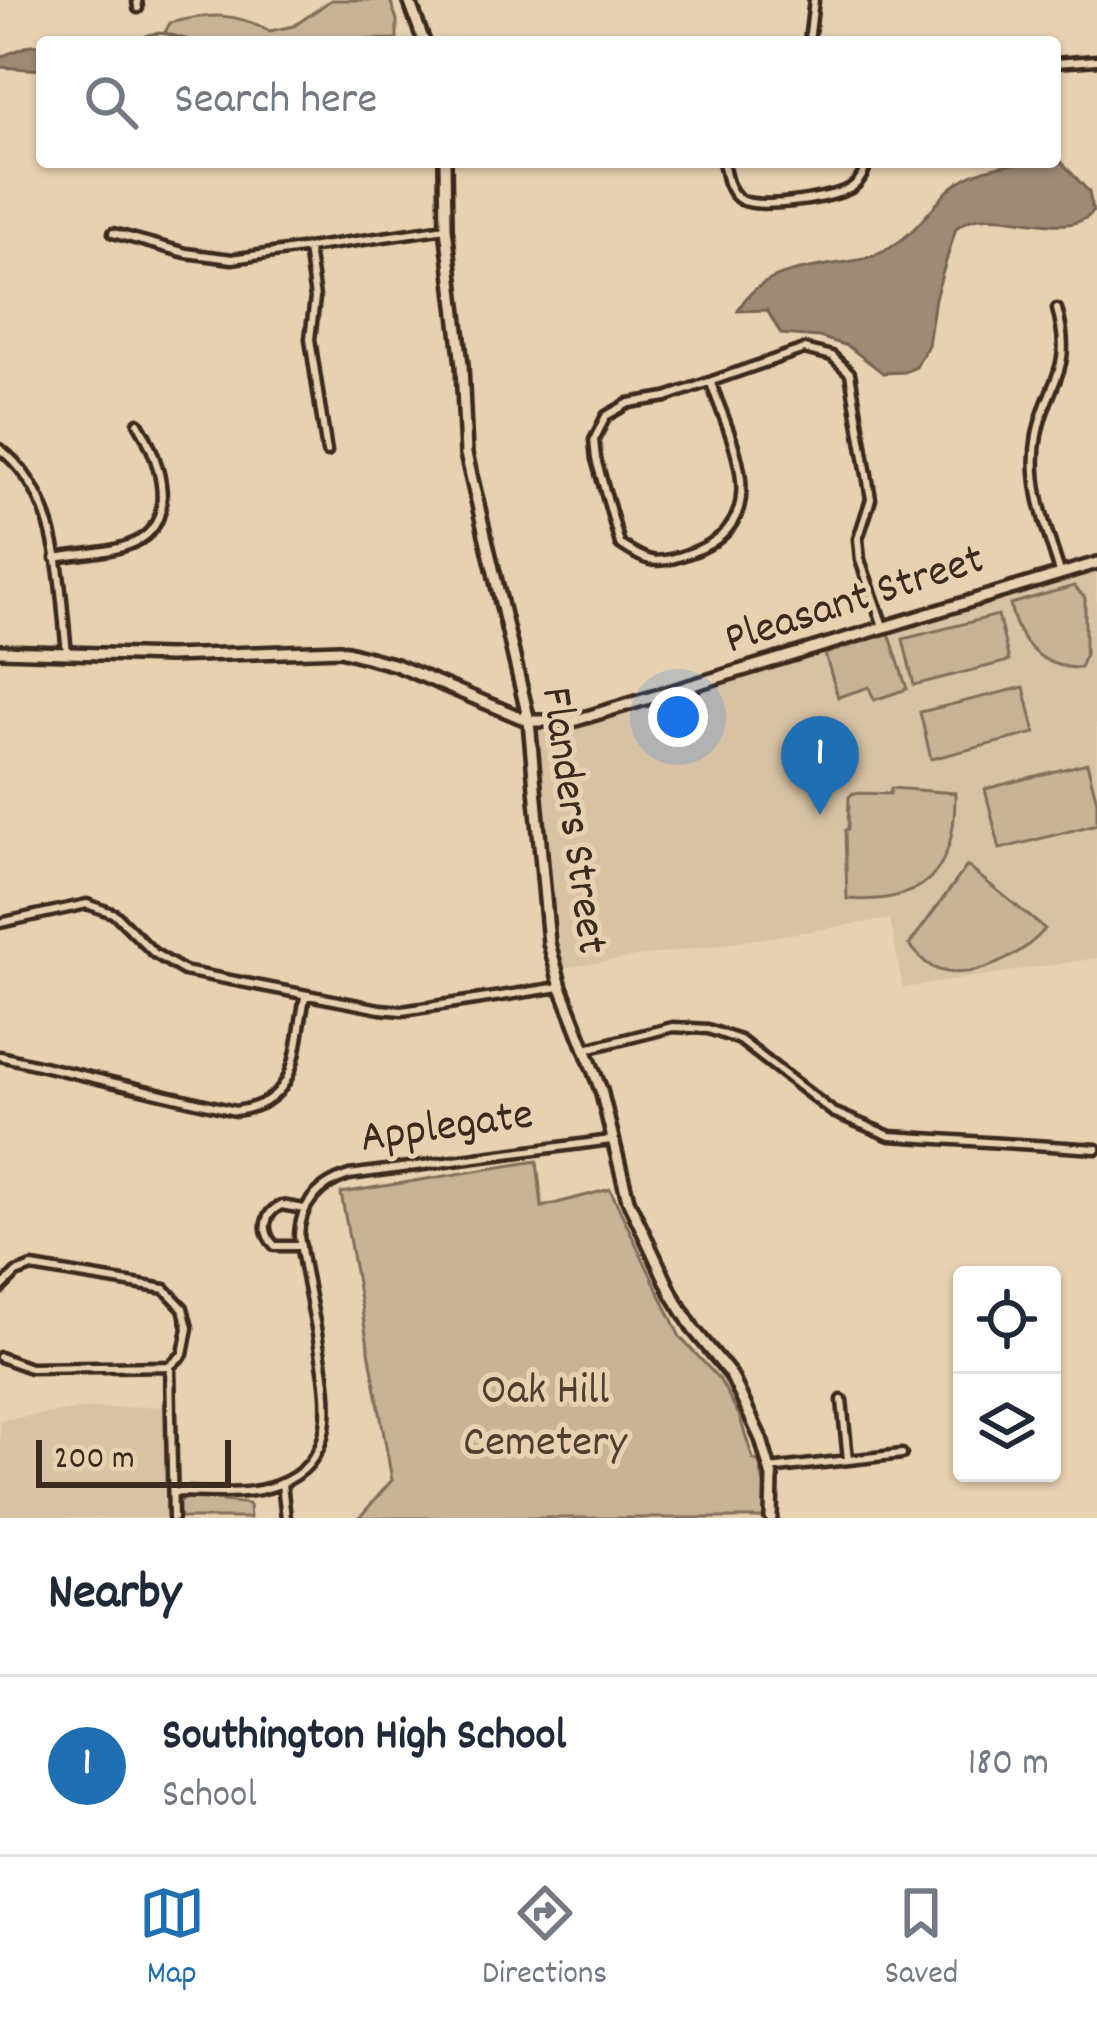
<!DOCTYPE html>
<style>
body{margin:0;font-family:Dekko,sans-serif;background:#f2f2f3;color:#1f2937}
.controls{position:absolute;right:36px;bottom:36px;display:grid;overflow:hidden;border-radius:12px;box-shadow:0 3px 9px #0004}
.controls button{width:108px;height:108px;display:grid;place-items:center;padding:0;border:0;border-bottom:3px solid #e0e1e3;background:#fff;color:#1f2937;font:60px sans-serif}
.scale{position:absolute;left:36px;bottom:30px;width:195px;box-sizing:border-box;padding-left:12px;border:6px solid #3b2a1e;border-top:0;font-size:33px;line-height:42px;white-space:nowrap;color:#3b2a1e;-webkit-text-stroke:9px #e8d1b1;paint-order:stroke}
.you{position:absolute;left:678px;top:717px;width:42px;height:42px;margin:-30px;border:9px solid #fff;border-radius:50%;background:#1a73e8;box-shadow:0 0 0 18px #1a73e833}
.badge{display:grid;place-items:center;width:78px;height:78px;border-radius:50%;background:#1f6fb2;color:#fff;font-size:39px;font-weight:700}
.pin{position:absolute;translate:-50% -99px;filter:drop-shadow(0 3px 6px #0008)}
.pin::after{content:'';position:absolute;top:63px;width:42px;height:36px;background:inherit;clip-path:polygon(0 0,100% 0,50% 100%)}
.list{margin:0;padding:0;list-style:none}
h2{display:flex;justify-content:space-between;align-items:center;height:156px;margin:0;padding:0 48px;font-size:51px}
h2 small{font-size:39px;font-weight:400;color:#747a83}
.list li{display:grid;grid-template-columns:78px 1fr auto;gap:36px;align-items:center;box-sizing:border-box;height:180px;padding:0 48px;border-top:3px solid #e0e1e3}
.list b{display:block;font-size:45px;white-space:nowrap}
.list p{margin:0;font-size:39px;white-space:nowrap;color:#747a83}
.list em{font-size:39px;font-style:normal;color:#747a83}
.icon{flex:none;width:66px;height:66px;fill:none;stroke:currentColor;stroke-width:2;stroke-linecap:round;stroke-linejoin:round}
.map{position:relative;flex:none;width:1097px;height:1518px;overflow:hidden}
.search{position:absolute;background:#fff;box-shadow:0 3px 9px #0004;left:36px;right:36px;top:36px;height:132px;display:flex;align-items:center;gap:30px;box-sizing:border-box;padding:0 42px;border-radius:12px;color:#747a83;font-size:45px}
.sheet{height:336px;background:#fff}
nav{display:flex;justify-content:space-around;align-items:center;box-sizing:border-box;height:168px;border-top:3px solid #e0e1e3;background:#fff;font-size:33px;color:#747a83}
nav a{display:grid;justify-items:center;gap:6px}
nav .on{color:#1f6fb2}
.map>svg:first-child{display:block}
.built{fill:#d8c2a4}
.green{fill:#c9b397;stroke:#826e5a;stroke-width:3}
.water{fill:#9f8b74;stroke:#776452;stroke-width:3}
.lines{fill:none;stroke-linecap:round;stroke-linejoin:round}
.stream{stroke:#776452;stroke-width:3}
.street-casing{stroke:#3b2a1e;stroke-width:15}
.secondary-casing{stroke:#3b2a1e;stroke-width:18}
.street{stroke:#e8d1b1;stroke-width:6}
.secondary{stroke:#e8d1b1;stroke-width:9}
.labels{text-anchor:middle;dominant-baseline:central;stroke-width:10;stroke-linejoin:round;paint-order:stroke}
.street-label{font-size:45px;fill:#3b2a1e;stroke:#e8d1b1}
.park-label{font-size:45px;fill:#503f30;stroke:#e8d1b1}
</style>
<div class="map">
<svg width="1097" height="1518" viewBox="0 0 1097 1518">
<rect width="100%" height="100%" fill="#e8d1b1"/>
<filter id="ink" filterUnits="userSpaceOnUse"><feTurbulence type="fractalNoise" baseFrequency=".00833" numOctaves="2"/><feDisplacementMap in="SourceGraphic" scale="24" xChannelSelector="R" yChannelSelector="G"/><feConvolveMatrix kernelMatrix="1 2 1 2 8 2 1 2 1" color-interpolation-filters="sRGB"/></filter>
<g filter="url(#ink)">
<!-- built -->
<path class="built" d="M1096,569L1097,958L903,988L890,919L562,968L535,736L540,730L569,729Z
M165,1406L168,1518H0V1420L81,1409Z"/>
<!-- green -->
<path class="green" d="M331,0H390L397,20V39L179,42L165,32L170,23C208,13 235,12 270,31L294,26Z
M1074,586L1085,598V655L1080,668C1040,668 1017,641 1010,604Z
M998,615L1009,661L914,685L903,639Z
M889,633L907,689L874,700L869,687L838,697L825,654Z
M1024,687L1035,733L931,759L920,712Z
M1087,763L1097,801V824L1000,849L985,789Z
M891,788L955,793C956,870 926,905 847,899L845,830L848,829L849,797L853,793L890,794Z
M967,866L1045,929C1023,955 975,981 939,970C926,966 918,954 909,945Z
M537,1161L542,1207L610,1189L680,1337L720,1380L739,1415L753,1459L759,1462L765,1489V1518H359L392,1480L341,1193Z
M223,1495V1501L249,1504L250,1518H178L179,1502L184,1499Z"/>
<!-- water -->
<path class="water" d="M31,45H42V70L0,67V57Z
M1056,156L1089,192L1093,212C1064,245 991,198 956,228L935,298L928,345L916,367L905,372L883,373L848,346L819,337L781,334L767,310L738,311C759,266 823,268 863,259C900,250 919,224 942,197C970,164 1016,162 1055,162Z"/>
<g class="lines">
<!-- stream -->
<path class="stream" d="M136,42C158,25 173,37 197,42"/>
<!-- street casing -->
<g class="street-casing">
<path id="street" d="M137,0L138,8
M809,42L814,0
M1055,63L1097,60
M723,162C726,175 727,188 738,198C754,211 824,199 844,191C857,187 864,175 867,162
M113,233L186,253L232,259L446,228
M308,249L315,298L310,339L327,452
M1057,309C1075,372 1047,381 1037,435C1028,483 1046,527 1060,572
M711,383C732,443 777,523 690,553C657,565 650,564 620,544L596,459L594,440L606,416L629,403L666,397L804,349L832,356L850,373L871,499L858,539L860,560L883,626
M0,449C61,496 59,582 67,653
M55,558C81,553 119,553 141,539C179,515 157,453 138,423
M0,923L87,904L115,914L154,953L184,971L380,1009L402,1011L560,987
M586,1049L673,1027L708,1029L740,1040L833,1112L890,1136L1097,1149
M0,1056L235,1111C300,1103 294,1051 305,997
M301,1246H275C261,1232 263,1214 281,1205L304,1209
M0,1289L16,1273L32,1267L165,1289L183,1308L188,1328L183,1354L170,1366L30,1368L0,1357
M170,1366L173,1518
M842,1400L848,1460
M769,1469L902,1454
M282,1484L286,1518
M174,1492C206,1492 247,1497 277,1485C343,1461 327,1392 318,1339C312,1304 304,1271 299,1236C300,1204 319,1185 349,1175L611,1140"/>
</g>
<!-- secondary casing -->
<g class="secondary-casing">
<path id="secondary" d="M409,0L424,42
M445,162L446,228L462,365L466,454L529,721L549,943L561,987L601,1090L628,1200L673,1296L694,1330L731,1375L761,1439L772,1477L771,1518
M0,651L169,656L340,650L396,665L529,721H573L1097,563"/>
</g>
<!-- street -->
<use href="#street" class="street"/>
<!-- secondary -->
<use href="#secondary" class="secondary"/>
</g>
</g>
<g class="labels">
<!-- street labels -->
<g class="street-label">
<text transform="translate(855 602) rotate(-18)">Pleasant Street</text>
<text transform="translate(571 821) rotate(82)">Flanders Street</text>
<text transform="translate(447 1129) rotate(-8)">Applegate</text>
</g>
<!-- park labels -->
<g class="park-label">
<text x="545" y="1393">Oak Hill<tspan x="545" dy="52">Cemetery</tspan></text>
</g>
</g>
</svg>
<div class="controls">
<button><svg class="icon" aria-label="locate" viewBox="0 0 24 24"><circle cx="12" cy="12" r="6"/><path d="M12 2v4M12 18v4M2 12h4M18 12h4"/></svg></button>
<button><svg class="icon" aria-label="layers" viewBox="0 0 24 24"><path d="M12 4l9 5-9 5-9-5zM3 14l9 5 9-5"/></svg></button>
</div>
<div class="scale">200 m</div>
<div class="you"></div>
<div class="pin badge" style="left:820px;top:815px">1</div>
<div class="search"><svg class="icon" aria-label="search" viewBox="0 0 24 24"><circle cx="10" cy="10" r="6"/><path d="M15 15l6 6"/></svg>Search here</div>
</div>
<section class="sheet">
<h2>Nearby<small></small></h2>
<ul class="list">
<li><span class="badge">1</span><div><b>Southington High School</b><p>School</p></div><em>180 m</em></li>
</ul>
</section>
<nav>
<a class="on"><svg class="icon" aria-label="map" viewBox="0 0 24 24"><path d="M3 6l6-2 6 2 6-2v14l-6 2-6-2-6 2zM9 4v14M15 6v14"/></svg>Map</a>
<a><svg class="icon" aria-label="directions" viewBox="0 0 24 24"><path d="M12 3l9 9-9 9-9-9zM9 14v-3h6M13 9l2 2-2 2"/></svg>Directions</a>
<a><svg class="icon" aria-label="saved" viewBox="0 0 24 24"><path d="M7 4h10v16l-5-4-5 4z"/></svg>Saved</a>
</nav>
